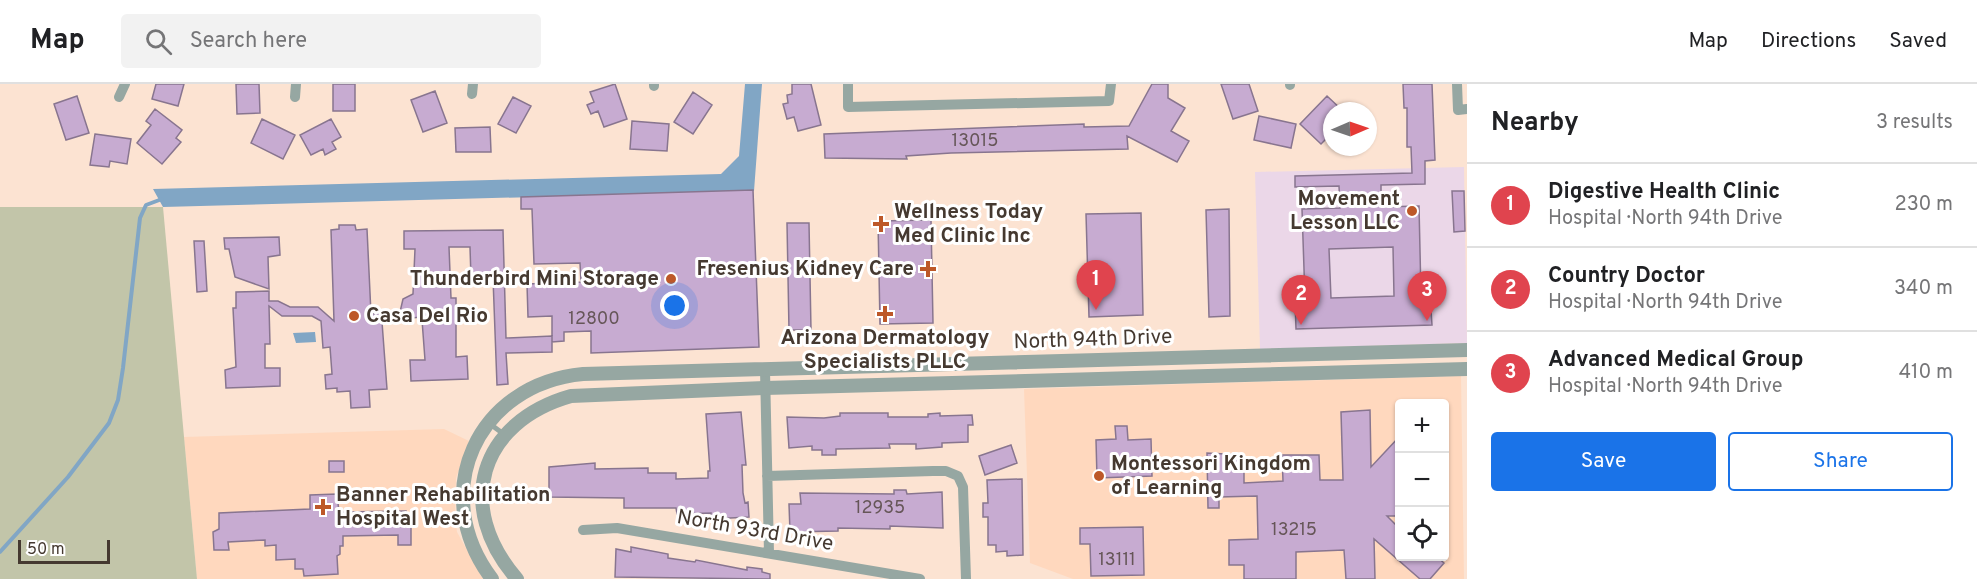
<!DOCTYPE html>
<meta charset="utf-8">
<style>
body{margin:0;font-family:Overpass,sans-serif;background:#f2f2f2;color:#202124}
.controls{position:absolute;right:18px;bottom:18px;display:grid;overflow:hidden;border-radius:6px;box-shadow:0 2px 4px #0004}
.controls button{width:54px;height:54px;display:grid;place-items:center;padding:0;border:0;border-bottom:2px solid #e0e0e0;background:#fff;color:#202124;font:30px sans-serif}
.compass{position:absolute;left:1323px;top:18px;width:54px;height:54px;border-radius:50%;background:#fff;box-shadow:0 2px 4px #0004;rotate:88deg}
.scale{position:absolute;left:18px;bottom:15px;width:92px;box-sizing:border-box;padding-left:6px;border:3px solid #453930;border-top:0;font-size:16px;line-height:21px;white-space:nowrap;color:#453930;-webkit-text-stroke:4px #fff;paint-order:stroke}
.you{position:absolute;left:675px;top:222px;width:21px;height:21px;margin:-15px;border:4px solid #fff;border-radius:50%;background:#1a73e8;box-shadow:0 0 0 9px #1a73e833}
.badge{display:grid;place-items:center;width:39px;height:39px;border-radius:50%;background:#1a73e8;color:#fff;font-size:20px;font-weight:700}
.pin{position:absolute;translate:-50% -50px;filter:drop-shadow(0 2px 3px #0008)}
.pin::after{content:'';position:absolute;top:32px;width:21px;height:18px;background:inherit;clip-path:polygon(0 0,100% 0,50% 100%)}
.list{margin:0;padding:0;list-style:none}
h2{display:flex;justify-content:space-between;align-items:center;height:78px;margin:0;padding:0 24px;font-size:26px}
h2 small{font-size:20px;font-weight:400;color:#757577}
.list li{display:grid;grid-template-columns:39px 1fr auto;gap:18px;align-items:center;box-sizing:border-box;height:84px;padding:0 24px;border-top:2px solid #e0e0e0}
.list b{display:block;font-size:22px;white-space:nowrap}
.list p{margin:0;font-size:20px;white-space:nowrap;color:#757577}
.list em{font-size:20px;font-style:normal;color:#757577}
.actions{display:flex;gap:12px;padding:18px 24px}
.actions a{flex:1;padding:14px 0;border:2px solid #1a73e8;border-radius:6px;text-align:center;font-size:21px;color:#1a73e8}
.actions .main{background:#1a73e8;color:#fff}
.icon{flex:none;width:33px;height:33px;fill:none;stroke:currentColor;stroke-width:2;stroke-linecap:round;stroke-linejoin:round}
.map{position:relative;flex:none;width:1467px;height:495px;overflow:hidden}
header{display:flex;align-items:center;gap:36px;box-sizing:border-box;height:84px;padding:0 30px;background:#fff;border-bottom:2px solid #e0e0e0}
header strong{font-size:28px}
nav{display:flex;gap:33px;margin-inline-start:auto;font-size:21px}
.search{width:420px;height:54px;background:#f2f2f2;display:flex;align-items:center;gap:15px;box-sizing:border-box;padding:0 21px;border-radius:6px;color:#757577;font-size:22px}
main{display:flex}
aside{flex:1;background:#fff}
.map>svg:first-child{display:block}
.commercial{fill:#ebd7e8}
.built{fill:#ffd8be;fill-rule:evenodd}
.green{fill:#c2c5a9}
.water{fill:#81a6c5}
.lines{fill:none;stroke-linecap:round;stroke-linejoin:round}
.stream{stroke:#81a6c5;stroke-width:4}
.building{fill:#c7abd1;stroke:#88758f;stroke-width:1.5;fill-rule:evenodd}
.service{stroke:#96a7a2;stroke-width:5}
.minor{stroke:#96a7a2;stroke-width:10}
.tertiary{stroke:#96a7a2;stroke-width:14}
.poi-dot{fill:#bd5828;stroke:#fff;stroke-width:2}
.labels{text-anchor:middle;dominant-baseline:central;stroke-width:6;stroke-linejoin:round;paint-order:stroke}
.number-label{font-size:18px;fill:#665658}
.poi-label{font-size:21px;font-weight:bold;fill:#453930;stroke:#fff;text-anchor:start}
.street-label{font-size:21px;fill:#453930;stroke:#fff}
</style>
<header>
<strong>Map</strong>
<div class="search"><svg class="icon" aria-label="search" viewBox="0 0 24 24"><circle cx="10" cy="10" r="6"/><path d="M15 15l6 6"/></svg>Search here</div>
<nav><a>Map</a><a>Directions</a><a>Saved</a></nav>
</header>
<main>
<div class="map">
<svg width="1467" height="495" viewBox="0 0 1467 495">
<rect width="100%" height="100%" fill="#fce3d2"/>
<!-- commercial -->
<path class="commercial" d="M1464,83L1467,259L1260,265L1255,88Z"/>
<!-- built -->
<path class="built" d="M1461,292L1464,495H1073L1030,479L1024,305ZM1400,320H1444V472H1400Z
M444,345L469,357L456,394L455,432L457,448L483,495H197L184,353Z"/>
<!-- green -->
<path class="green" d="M0,123H163L197,495H0Z"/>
<!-- water -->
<path class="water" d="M745,0H762L754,107L163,123L153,105L721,90L739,72Z
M315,248L316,258L296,259L293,249Z"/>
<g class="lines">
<!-- stream -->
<path class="stream" d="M0,468L68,393L109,339L118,316L123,284L140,134L146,121L162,115"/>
</g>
<!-- building -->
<path class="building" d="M156,0H184L178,22L152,15Z
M236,0H259L260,29L237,30Z
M333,0H355V27H333Z
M615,0L627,35L604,43L598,27L591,30L587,21L594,18L590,8Z
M792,0H811L821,41L798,47L794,33L787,35L783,20L788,19L787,11L792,10Z
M1152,0H1168V14L1185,24L1171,47L1189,57L1177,78L1127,52L1128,65L951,69L906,72L907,75L825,74L824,50L1084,40V43L1129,42Z
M1221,0H1249L1258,27L1233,35Z
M1403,0H1432L1435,76L1425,77V100L1381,101V123L1419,122L1421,211H1430L1432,241L1296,245L1295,216L1305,215L1302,125L1340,124L1339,102L1295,103V92L1412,89L1411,63H1407V24H1404ZM1393,163L1394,212L1331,214L1329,165Z
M435,7L447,39L423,48L411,16Z
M693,8L712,21L693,50L674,38Z
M77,12L89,49L66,56L54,20Z
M1327,12L1343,27H1332V49L1321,60L1300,40Z
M513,13L531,22L516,49L498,40Z
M155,25L182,46L176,54L181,58L162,80L137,59L151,41L146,37Z
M1259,32L1296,40L1291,64L1254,56Z
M262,35L295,51L283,75L251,59Z
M331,35L341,53L332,58L336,65L325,71L323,65L311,71L300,51Z
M632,37L669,40L667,67L630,65Z
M490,43L491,68H456L455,44Z
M95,50L131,55L127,80L110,77L109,83L90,81Z
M753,106L759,263L591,269V247L564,248V257L552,258V232L528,233L527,200L581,198L580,179L534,180L532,125H521V113Z
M1452,107H1464L1465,147L1454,148Z
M1229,125L1230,232L1209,233L1206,126Z
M1141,129L1143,231L1089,233L1086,130Z
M931,136L933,239L880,240L878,137Z
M787,139H809L811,246H789Z
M339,141H355L356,146L367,145L371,230L400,228L403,215L413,210L415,165H404V147L503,146L506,254L552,252V268L506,269L508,300L497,301L493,194H471L470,163H449L451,214H456V273L467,272L468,295L411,297L410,276H425L422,236L420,233L382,238L387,305L369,306L370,323L351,324L350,307L337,308V304L326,305L325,291L332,290L330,263L323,264L321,237L312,232H282L269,222L270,260H265V284H280V302L226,304L225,286L236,283L233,224H236V208L269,207V217H278L290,223H318L334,237L331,146L339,145Z
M279,153L280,171L268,173L269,205L235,193L229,165H225L224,154Z
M194,157H204L207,207L197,208Z
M1370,326L1371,383L1400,352V432H1387L1400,445V472H1436L1444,479L1430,495H1420L1374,455L1375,495H1346L1344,466L1296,468V495H1244V481H1229V456L1258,455L1257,412L1219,413V424H1208L1207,369L1244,371V399L1283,397L1282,371H1319L1320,396H1343L1341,328Z
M741,328L746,381H742L743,409L745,419L748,418L749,433L711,435V429L677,430L676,424H624V414L549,413V383L595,379V385L648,384V389H676V395L708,394V387H710L706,330Z
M840,329H888V333H928V330L940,329V332L972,331L973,341H968V358L942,359V363L916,365V360H889L890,364L836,365V371H822V366H812V362L789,364L787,333L824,334L840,332Z
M1115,342H1127L1128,356L1151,355L1152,392L1097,394L1096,356L1116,355Z
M1011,361L1017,379L985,391L979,372Z
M329,377H344V388H329Z
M1022,395L1023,471L1007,472V467L996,468V461H988V433H983V419H988L987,396Z
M894,406H906L907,410L942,408L943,444L890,442V445L838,444V447L790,448L789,420H801L800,409L894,410Z
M337,410L339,428L406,427V441H411V461H398V451L343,452V462H340V470L337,472L338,490L304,492L303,485H295V475L276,476V461L265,462V456L228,458L229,466H214L213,448L219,445V429L310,425V411Z
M1143,443L1144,491L1091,492L1090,460H1080V444Z
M631,463L668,470V474L695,478L696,476L747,486V483L762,485V488L770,490V495L615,493L616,465L631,468Z"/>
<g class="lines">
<!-- service -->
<path class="service" d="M490,340L505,351"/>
<!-- minor -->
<path class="minor" d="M848,0V23L1109,17L1111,0
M1290,0V1
M1457,0L1458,26L1467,25
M654,2V0
M472,10L473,0
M119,13L125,0
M295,13L296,0
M765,286L769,469
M767,392L933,387H946L958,392L963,403L966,495
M583,446L617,444L920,495"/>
<!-- tertiary -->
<path class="tertiary" d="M492,495C427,409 477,300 583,290L1467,266
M517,495C454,423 479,338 571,312L765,304L1467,285"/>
</g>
<!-- markers -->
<g class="poi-dot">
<circle cx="1412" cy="127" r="6"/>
<path d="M878 131h6v6h6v6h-6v6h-6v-6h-6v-6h6z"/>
<path d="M925 176h6v6h6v6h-6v6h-6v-6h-6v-6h6z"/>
<circle cx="671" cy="195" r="6"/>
<path d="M882 221h6v6h6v6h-6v6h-6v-6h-6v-6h6z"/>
<circle cx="354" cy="232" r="6"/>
<circle cx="1099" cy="392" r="6"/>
<path d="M320 414h6v6h6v6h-6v6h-6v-6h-6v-6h6z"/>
</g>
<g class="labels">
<!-- number labels -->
<g class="number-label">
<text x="975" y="57">13015</text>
<text x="594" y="235">12800</text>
<text x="880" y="424">12935</text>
<text x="1294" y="446">13215</text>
<text x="1117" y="476">13111</text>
</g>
<!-- poi labels -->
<g class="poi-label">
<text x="1400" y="115" text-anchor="end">Movement<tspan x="1400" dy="24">Lesson LLC</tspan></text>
<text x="894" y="128">Wellness Today<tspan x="894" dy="24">Med Clinic Inc</tspan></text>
<text x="914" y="185" text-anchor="end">Fresenius Kidney Care</text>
<text x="659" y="195" text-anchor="end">Thunderbird Mini Storage</text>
<text x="366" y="232">Casa Del Rio</text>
<text x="885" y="254" text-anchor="middle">Arizona Dermatology<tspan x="885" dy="24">Specialists PLLC</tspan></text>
<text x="1111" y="380">Montessori Kingdom<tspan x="1111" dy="24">of Learning</tspan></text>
<text x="336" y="411">Banner Rehabilitation<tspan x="336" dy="24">Hospital West</tspan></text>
</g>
<!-- street labels -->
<g class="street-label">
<text transform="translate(1093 256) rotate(-2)">North 94th Drive</text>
<text transform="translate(755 447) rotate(10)">North 93rd Drive</text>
</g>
</g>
</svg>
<div class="controls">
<button>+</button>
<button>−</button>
<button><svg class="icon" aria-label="locate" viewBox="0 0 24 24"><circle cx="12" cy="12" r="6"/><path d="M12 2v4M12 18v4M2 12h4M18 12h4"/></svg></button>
</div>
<svg class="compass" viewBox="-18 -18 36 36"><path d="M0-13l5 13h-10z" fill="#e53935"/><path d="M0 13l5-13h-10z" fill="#757577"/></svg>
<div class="scale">50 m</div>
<div class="you"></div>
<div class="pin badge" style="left:1096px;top:226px;background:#e0444e">1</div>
<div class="pin badge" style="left:1301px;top:241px;background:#e0444e">2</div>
<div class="pin badge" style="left:1427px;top:237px;background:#e0444e">3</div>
</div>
<aside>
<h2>Nearby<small>3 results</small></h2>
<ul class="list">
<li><span class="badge" style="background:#e0444e">1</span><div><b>Digestive Health Clinic</b><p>Hospital · North 94th Drive</p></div><em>230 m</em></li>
<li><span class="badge" style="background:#e0444e">2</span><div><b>Country Doctor</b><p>Hospital · North 94th Drive</p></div><em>340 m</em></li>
<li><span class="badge" style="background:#e0444e">3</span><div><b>Advanced Medical Group</b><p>Hospital · North 94th Drive</p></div><em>410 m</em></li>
</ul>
<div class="actions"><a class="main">Save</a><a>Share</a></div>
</aside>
</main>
